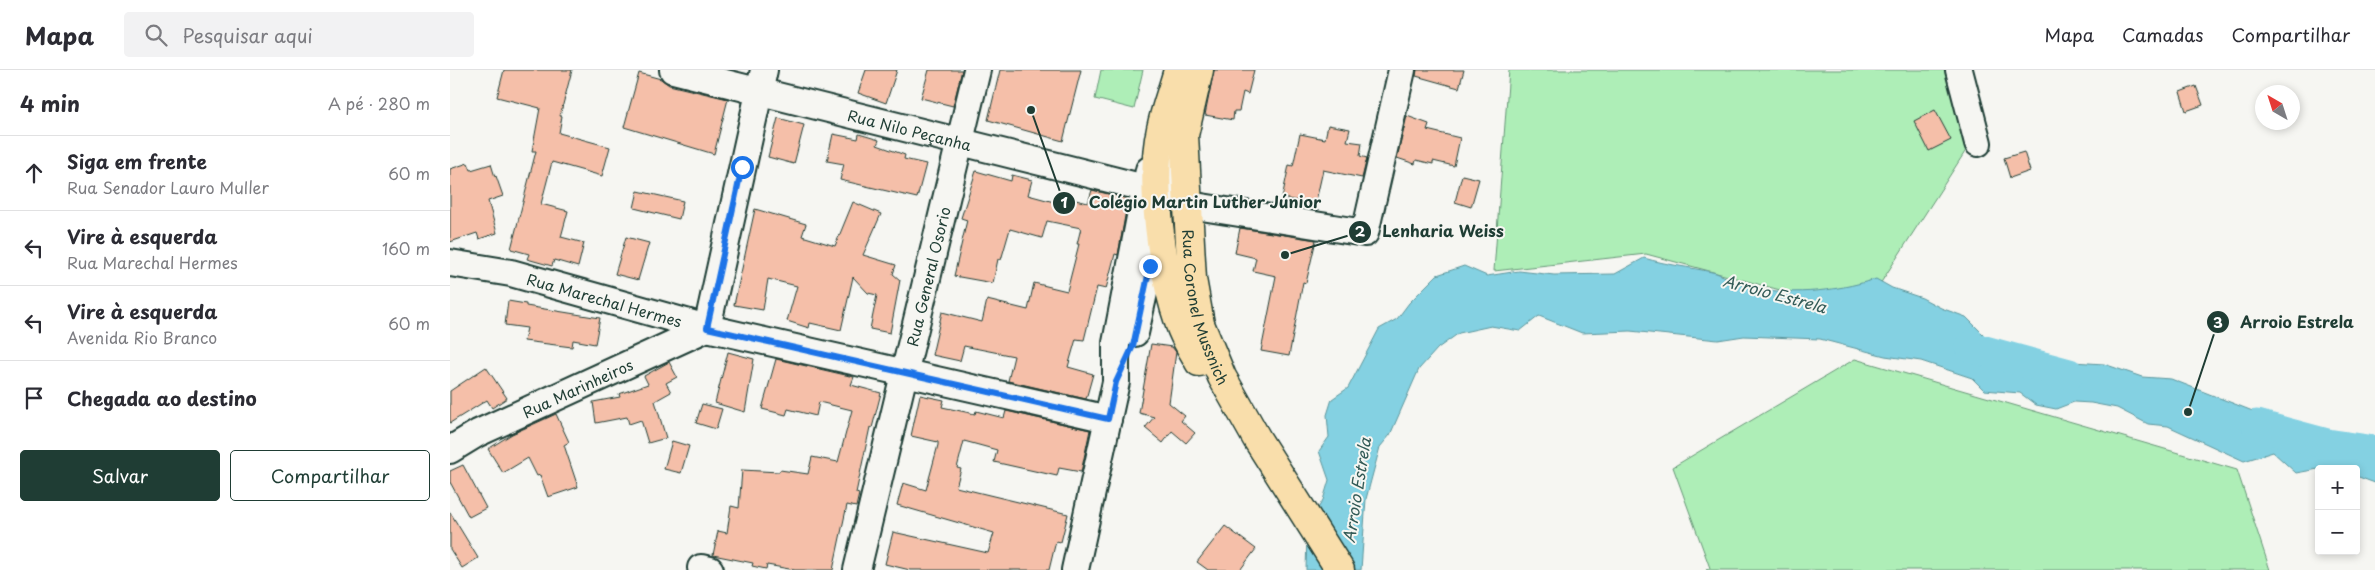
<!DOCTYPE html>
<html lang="pt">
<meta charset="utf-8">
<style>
body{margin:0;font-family:"Playpen Sans",sans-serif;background:#f2f2f3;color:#2b2b33}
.controls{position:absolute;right:15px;bottom:15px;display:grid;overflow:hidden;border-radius:5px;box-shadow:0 2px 8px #0003}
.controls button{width:45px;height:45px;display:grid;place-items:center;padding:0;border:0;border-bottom:1px solid #e1e1e2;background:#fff;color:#2b2b33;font:25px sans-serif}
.compass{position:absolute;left:1805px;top:15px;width:45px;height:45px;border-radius:50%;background:#fff;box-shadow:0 2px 8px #0003;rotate:321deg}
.stop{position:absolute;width:15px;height:15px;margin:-11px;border:4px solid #1a73e8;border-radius:50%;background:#fff}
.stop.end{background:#1a73e8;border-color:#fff;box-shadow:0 1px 5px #0008}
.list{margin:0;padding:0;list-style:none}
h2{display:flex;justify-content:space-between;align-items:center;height:65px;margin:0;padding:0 20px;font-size:21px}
h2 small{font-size:16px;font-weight:400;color:#7c7c81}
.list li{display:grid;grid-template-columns:32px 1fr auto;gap:15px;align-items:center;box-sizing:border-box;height:75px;padding:0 20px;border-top:1px solid #e1e1e2}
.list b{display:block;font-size:19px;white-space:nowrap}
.list p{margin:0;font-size:16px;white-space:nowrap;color:#7c7c81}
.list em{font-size:16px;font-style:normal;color:#7c7c81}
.actions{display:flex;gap:10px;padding:15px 20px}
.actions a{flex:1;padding:11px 0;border:1px solid #1f3d34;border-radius:5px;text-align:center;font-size:18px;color:#1f3d34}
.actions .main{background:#1f3d34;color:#fff}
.icon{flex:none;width:28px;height:28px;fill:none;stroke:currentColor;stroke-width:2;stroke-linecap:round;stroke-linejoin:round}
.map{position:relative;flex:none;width:1925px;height:500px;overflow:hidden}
header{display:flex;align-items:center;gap:30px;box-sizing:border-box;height:70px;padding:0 25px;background:#fff;border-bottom:1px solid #e1e1e2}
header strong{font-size:24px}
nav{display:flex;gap:28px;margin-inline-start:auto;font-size:18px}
.search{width:350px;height:45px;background:#f2f2f3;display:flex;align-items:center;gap:12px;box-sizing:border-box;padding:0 18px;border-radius:5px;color:#7c7c81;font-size:19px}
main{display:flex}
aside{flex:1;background:#fff}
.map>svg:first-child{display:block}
.green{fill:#aeeeb7;stroke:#669676}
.water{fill:#84d1e2;stroke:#5c969c}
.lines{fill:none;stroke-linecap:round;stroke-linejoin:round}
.river{stroke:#84d1e2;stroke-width:31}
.building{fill:#f5bfa9;stroke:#1f3d34}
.minor-casing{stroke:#1f3d34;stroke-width:30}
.major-casing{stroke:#1f3d34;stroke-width:31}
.minor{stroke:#f6f6f2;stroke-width:26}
.major{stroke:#f9deab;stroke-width:28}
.route{stroke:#1a73e8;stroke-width:6}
.labels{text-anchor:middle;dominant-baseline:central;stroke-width:4;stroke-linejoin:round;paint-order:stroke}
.street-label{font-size:15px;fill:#1f3d34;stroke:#f6f6f2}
.water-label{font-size:16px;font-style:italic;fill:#335b57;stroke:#f6f6f2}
.leader{fill:none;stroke:#1f3d34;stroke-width:2}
.callout-dot{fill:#1f3d34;stroke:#f6f6f2;stroke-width:2}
.mark-label{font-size:15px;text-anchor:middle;font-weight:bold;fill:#fff}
.callout-label{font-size:16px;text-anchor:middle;font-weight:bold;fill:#1f3d34;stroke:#f6f6f2;stroke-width:4;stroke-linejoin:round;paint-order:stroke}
</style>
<header>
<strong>Mapa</strong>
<div class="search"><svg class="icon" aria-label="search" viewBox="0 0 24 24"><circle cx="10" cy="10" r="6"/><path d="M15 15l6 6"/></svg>Pesquisar aqui</div>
<nav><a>Mapa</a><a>Camadas</a><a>Compartilhar</a></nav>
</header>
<main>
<aside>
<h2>4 min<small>A pé · 280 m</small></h2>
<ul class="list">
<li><svg class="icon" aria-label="ahead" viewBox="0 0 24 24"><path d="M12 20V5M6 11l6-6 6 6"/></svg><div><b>Siga em frente</b><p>Rua Senador Lauro Muller</p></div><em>60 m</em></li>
<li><svg class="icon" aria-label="left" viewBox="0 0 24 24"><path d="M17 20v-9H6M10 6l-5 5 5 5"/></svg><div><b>Vire à esquerda</b><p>Rua Marechal Hermes</p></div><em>160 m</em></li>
<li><svg class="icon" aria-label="left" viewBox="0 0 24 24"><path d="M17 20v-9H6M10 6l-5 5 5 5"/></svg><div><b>Vire à esquerda</b><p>Avenida Rio Branco</p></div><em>60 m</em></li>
<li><svg class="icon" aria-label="arrive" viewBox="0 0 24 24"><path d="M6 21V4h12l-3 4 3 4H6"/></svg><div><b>Chegada ao destino</b></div></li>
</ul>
<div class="actions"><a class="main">Salvar</a><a>Compartilhar</a></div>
</aside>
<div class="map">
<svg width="1925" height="500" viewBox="0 0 1925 500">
<rect width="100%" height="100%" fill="#f6f6f2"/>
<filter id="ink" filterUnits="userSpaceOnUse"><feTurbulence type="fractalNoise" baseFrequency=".02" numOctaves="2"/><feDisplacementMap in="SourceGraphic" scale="10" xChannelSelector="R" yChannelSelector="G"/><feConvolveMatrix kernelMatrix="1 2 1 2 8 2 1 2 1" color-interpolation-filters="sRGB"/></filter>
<g filter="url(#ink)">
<!-- green -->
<path class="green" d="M651,0H693L684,39L645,29Z
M1059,0H1502L1522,71L1412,242L1196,184L1044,201Z
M1405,289L1787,400L1820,500H1256L1260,498L1223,397Z"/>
<!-- water -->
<path class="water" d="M1194,188C1217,195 1239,197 1262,202C1273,204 1282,212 1293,215C1337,227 1383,222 1426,209L1442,218L1472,228L1491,238L1516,247L1550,281L1571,295L1592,290L1654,294L1692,307L1721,309L1823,349L1843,364L1865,374L1886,370L1925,389V413L1906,406V399L1874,398L1846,403L1823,382L1794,391L1718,356L1698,354L1667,338L1641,333L1624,332L1606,339L1586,335L1570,323L1534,320L1522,308L1471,291L1435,286L1370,269L1294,266L1268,270L1180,261L1132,263L1089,246L1070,261L1041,256L1009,263L988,278L969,299L940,365L930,377L916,429L911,500H856L857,464L864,445L873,430L879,410L869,381L879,367L877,345L882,329L898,318L929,259L947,249L959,233L987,205L1014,196L1037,206L1069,201L1104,205L1165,204Z"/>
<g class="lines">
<!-- river -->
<path class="river" d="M1520,277L1619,304
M1807,355L1877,374L1925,381"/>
</g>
<!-- building -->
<path class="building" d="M54,0H122L110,46H112L109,63L160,77L152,106L102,92L91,134L118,141L111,167L134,173L128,197L104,190L102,196L77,189L79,184L61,179L86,81H82L90,38L47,27Z
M416,0H447L436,33L408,23Z
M479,0H512L503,36L471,28Z
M550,0H631L613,71L538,50Z
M764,0H804L798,24L793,22L789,41H784L783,50L755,45Z
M967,0H1014L1009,18L966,6Z
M189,3L211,9L219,15L278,29L264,84L174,57Z
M1746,16L1753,35L1736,41L1730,22Z
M1485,40L1501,70L1479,81L1464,51Z
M957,46L979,54L977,60L1010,68L1004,96L983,91V94L966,90L965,94L947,88Z
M328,48L354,55L344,94L318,87Z
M878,55L900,59L897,71L912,73L910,86L917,88L912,108L873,100L864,140L848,137L849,131L832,128L839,95L843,96L850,64L875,69Z
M383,64L408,69L409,64L429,70L427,75L455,85L454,89L476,94L467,128L390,110L394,94L377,91Z
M1574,82L1580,101L1560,108L1554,88Z
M18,93L21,100L41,94L45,107L46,106L53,126L38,131L47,163L29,169L27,163L0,172V99Z
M526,101L561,111L562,105L582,110L578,125L604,132L605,125L638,133L642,120L678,129L668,185L665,184L656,219L647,217L634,270L626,269L618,297L643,304L636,329L558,311L564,286L514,276L510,291L482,285L492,242L532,252L537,230L578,240L584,213L617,221L629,174H627L631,158L597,151L592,168L560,159L551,190L548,189L543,213L504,206L517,150L511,148Z
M1012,105L1029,109L1021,137L1005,132Z
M188,121L233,131L229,149L184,138Z
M403,132L431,144L413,185L446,195L443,204L450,210L440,263L420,259L427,225L418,223L403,207L391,260L360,253L359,258L337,251L347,216L318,209L313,240L284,235L305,139L356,154L352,166L385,176Z
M790,158L866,170L856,213L853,212L839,286L811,281L826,206L803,201L806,188L785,183Z
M176,167L199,173L188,210L165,204Z
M58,231L76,234V236L150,248L145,274L123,270L122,277L74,271L77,258L55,255Z
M701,274L722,277L726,282L719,333L735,346L731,351L745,363L736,373L722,361L713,373L695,358L704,347L689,343Z
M278,282L304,289L295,342L265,333Z
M326,289L404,307L401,315L431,323L422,358L420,357L406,423L409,424L406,437L397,435L383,500H345L317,495L316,499L302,496L303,493L263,485L268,461L277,463L281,436L289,438L292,400L329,402L330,400L358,404L362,387L388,392L402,340L369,332L366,346L338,339L336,345L312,339Z
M219,292L227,307L216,313L221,322L205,331L216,368L198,373L191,350L179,354L177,347L146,353L143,332L170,327L169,324L198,314L194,306Z
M36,297L57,328L42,338L37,330L0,353V321Z
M470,325L494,330L492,337L525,344L526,341L554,348L556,341L640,360L631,402L609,398L607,406L544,392L547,380L514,371L507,398L511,399L506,417L618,444L611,472L606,471L599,500H460L435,494L443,462L538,483L544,463L447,435L453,413L476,420L488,375V372L461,366Z
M252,334L272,339L266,359L246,353Z
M106,344L119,372L114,375L128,417L98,427L90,405L87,406L78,388L53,403L38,379L62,364Z
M222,371L239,376L231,403L214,399Z
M13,395L36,438L19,447L0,412V401Z
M0,442L28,488L12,498L0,479Z
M775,456L806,479L790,500H758L747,492Z"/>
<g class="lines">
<!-- minor casing -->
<g class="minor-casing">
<g id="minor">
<path id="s1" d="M223,0L695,118"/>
<path d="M1509,0L1528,73"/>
<path d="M739,135L915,163L952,0"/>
<path id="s2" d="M0,193L61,203L257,258L658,349"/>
<path d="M257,258L314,0"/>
<path d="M685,263L700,196L709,140L733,69"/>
<path id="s3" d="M0,380L28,363L257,258"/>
<path d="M251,498L260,500"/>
<path id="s4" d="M407,500L527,0"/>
<path d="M625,500L666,312V273L699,100"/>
</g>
</g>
<!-- major casing -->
<g class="major-casing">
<g id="major">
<path d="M728,0C723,19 715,39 711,59C699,111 712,204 730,255C734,268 743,280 749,292"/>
<path id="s5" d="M749,0L734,65L742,209L750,254L772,307L807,369L890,500"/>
</g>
</g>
<!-- minor -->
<use href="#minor" class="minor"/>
<!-- major -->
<use href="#major" class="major"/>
</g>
</g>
<g class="lines" filter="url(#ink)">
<!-- route -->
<path class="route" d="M292,97L257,258L658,349L666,312L683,276L700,196"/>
</g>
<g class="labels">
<!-- street labels -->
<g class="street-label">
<text stroke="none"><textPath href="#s1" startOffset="244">Rua Nilo Peçanha</textPath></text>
<text stroke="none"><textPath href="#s4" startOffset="302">Rua General Osorio</textPath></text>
<text stroke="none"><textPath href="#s2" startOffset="159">Rua Marechal Hermes</textPath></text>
<text stroke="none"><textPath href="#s5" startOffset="241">Rua Coronel Mussnich</textPath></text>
<text stroke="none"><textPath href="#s3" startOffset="142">Rua Marinheiros</textPath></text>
</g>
<!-- water labels -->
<g class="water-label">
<text transform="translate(1325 223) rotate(15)">Arroio Estrela</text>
<text transform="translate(906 420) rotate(-81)">Arroio Estrela</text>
</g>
</g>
<!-- callouts -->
<path class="leader" d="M581 40L614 133M835 185L910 162M1738 342L1768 252"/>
<g class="callout-dot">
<circle cx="581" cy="40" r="5"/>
<circle cx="835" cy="185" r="5"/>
<circle cx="1738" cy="342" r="5"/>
<circle cx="614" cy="133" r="12"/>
<circle cx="910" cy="162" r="12"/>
<circle cx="1768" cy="252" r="12"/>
</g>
<g class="mark-label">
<text x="614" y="138">1</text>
<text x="910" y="167">2</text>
<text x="1768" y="258">3</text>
</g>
<g class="callout-label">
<text x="755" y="138">Colégio Martin Luther Júnior</text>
<text x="993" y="167">Lenharia Weiss</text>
<text x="1847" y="258">Arroio Estrela</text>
</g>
</svg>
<div class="controls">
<button>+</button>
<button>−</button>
</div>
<svg class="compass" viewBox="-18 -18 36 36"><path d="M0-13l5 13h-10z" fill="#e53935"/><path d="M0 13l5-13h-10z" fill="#7c7c81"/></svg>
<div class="stop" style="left:292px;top:97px"></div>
<div class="stop end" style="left:700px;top:196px"></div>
</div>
</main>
